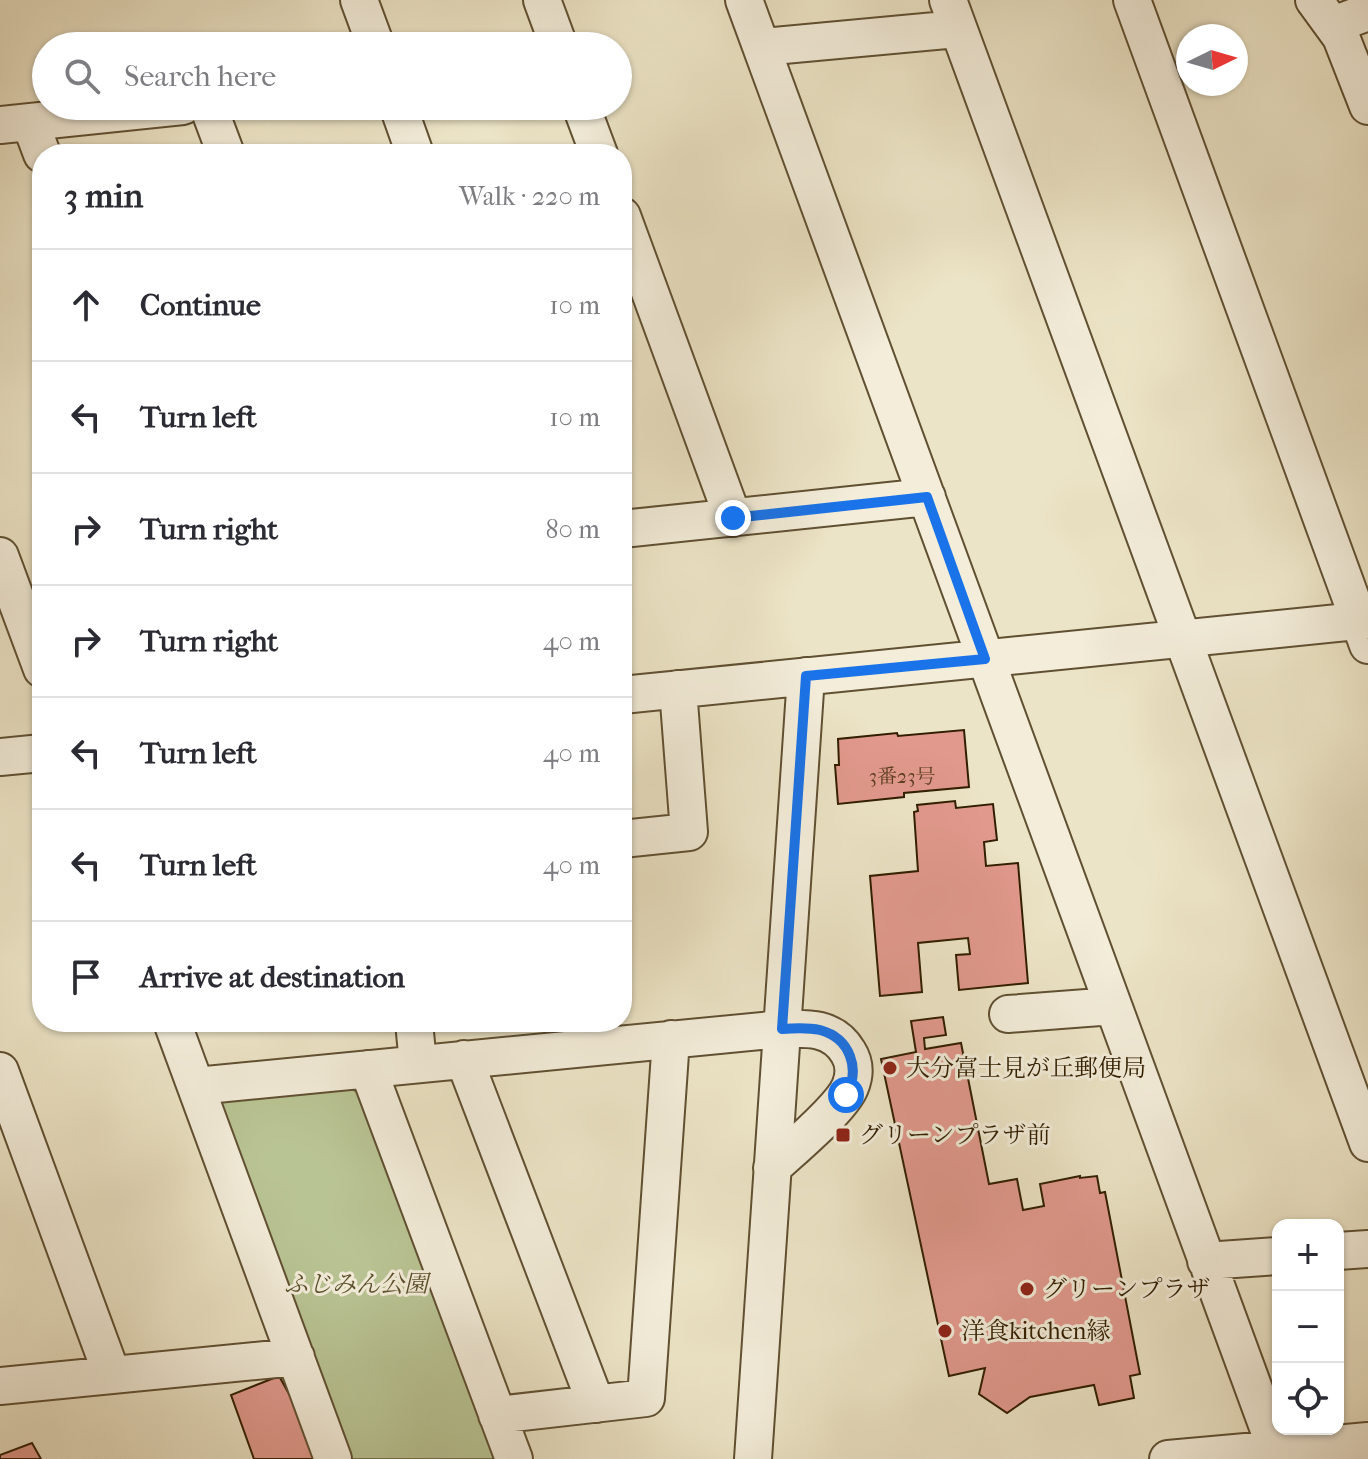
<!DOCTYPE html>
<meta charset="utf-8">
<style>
body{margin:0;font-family:"IM FELL French Canon","Noto Serif JP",serif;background:#f2f2f3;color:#2b2b33}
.controls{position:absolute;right:24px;bottom:24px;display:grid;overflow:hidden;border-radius:16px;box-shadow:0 2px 6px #0004}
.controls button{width:72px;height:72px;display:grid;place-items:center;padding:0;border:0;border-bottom:2px solid #e1e1e2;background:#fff;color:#2b2b33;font:40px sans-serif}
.compass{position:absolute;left:1176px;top:24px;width:72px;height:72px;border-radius:50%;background:#fff;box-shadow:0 2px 6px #0004;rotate:85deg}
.stop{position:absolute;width:24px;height:24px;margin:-18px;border:6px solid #1a73e8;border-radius:50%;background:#fff}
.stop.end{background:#1a73e8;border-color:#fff;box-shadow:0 2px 8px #0008}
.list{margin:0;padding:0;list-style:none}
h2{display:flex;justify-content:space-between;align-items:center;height:104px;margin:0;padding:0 32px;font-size:34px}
h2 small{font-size:26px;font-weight:400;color:#7c7c81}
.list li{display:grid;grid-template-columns:52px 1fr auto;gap:24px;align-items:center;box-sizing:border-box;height:112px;padding:0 32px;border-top:2px solid #e1e1e2}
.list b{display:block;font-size:30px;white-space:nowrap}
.list em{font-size:26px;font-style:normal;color:#7c7c81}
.icon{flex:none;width:44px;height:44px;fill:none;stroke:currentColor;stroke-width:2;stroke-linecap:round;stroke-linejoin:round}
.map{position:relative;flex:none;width:1368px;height:1459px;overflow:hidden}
.search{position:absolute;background:#fff;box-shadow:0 2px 6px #0004;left:32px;top:32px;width:600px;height:88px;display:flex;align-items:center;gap:20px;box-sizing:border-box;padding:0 28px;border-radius:44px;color:#7c7c81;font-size:30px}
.panel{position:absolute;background:#fff;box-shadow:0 2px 6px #0004;left:32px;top:144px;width:600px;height:888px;border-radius:32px}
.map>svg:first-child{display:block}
.green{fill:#b9c494;stroke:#75714a;stroke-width:2}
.building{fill:#e1998d;stroke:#311e00;stroke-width:2}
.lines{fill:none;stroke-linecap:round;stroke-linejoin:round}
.minor-casing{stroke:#605032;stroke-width:40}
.minor{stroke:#f3edda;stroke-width:36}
.route{stroke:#1a73e8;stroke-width:10}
.poi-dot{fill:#8f2418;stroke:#f3edda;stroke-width:3}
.labels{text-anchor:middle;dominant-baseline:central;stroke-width:6;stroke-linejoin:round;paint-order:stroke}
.number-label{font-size:20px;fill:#5d3d23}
.poi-label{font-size:24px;fill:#311e00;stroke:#f3edda;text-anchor:start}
.park-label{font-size:24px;font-style:italic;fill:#5a502c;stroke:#f3edda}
</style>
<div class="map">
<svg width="1368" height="1459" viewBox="0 0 1368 1459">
<rect width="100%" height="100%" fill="#ece4c6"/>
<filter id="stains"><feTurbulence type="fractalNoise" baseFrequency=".0025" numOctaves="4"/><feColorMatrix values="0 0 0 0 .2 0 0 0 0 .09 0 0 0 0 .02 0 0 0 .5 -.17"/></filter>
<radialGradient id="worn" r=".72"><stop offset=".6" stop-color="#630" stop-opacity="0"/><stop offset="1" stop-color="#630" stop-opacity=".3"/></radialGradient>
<!-- green -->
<path class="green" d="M343,1084L362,1095L498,1459H343L218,1100Z"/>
<!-- building -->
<path class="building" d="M964,730L969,787L904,793V797L838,804L835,765H839L838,739L897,733L898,736Z
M955,801L956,808L993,804L997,840L984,842L986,866L1018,863L1028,983L959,990L956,955L970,954L968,938L918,943L922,992L880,996L870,876L918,871L914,812L918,811L917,805Z
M943,1017L946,1035L924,1038L925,1049L961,1043L989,1184L1017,1179L1023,1210L1044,1206L1040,1184L1080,1176V1178L1097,1176L1100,1193L1105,1192L1140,1374L1130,1376L1134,1398L1099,1405L1094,1385L1030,1397L1007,1413L979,1394L985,1368L949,1376L881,1059L916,1052L911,1021Z
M279,1376L293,1401L315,1459H254L231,1395Z
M32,1443L41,1459H0V1455Z"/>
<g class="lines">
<!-- minor casing -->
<g class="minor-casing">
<path id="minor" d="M359,0L376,46
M542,0L559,46
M744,0L1276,1449
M948,0L1368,1143
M1132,0L1368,645
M1314,0L1341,37L1368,106
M1333,25L1368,12
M762,47L957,29
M208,106L226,154
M398,106L415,154
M581,106L599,154
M30,122L42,154
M0,125L183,106
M622,216L733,518
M622,529L927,497
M0,556L42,669
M622,695L1368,620
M0,757L42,753
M622,839L689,832L678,689
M1008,1014L1113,1006
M172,1022L333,1459
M414,1022L418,1064
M464,1059L596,1404
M368,1069L514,1459
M0,1071L112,1375
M196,1086L782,1029C808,1028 833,1027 848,1052C855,1063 855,1075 850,1087C841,1109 791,1150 772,1168
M1338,1251L1368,1249
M1206,1261L1278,1256
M0,1386L296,1357
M497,1415L646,1398L671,1039
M753,1459L806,676
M1168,1459L1368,1441"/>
</g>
<!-- minor -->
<use href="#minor" class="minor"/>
</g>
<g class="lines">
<!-- route -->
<path class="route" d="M733,518L927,497L985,659L806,676L782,1029C794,1028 807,1027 820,1030C850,1038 861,1069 846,1095"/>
</g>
<!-- markers -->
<g class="poi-dot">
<circle cx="890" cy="1068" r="8"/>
<rect x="835" y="1127" width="16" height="16" rx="4"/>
<circle cx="1027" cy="1289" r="8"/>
<circle cx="945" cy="1331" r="8"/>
</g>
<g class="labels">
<!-- number labels -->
<g class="number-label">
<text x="902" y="776">3番23号</text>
</g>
<!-- poi labels -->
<g class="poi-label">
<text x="906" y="1068">大分富士見が丘郵便局</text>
<text x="859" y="1135">グリーンプラザ前</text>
<text x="1043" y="1289">グリーンプラザ</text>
<text x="961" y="1331">洋食kitchen縁</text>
</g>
<!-- park labels -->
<g class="park-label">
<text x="356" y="1284">ふじみん公園</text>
</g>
</g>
<rect width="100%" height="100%" filter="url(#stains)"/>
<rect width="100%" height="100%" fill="url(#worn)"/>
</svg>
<div class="controls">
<button>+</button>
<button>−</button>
<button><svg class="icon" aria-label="locate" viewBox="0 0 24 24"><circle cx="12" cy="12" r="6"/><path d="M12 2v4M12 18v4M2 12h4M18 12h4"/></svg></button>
</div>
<svg class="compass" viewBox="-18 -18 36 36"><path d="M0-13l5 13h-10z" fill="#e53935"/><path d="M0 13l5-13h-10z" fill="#7c7c81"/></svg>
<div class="stop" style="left:846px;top:1095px"></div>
<div class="stop end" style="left:733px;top:518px"></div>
<div class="search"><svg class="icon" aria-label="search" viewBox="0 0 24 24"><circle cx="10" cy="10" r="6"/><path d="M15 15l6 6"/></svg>Search here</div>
<section class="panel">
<h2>3 min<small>Walk · 220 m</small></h2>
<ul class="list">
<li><svg class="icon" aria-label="ahead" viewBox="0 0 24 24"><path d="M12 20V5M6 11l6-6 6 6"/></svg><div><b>Continue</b></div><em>10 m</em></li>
<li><svg class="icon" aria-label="left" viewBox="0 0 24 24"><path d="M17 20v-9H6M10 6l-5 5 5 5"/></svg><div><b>Turn left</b></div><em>10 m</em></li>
<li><svg class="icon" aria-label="right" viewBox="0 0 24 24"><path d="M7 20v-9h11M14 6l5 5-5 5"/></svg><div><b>Turn right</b></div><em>80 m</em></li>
<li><svg class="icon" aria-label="right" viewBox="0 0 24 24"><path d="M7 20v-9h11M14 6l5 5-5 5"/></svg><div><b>Turn right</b></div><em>40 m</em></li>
<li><svg class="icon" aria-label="left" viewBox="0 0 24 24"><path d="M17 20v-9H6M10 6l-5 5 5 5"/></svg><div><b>Turn left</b></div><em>40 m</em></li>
<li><svg class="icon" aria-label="left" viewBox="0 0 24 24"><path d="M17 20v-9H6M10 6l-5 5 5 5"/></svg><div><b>Turn left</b></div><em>40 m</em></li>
<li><svg class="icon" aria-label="arrive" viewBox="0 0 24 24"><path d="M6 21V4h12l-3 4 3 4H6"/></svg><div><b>Arrive at destination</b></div></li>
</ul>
</section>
</div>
